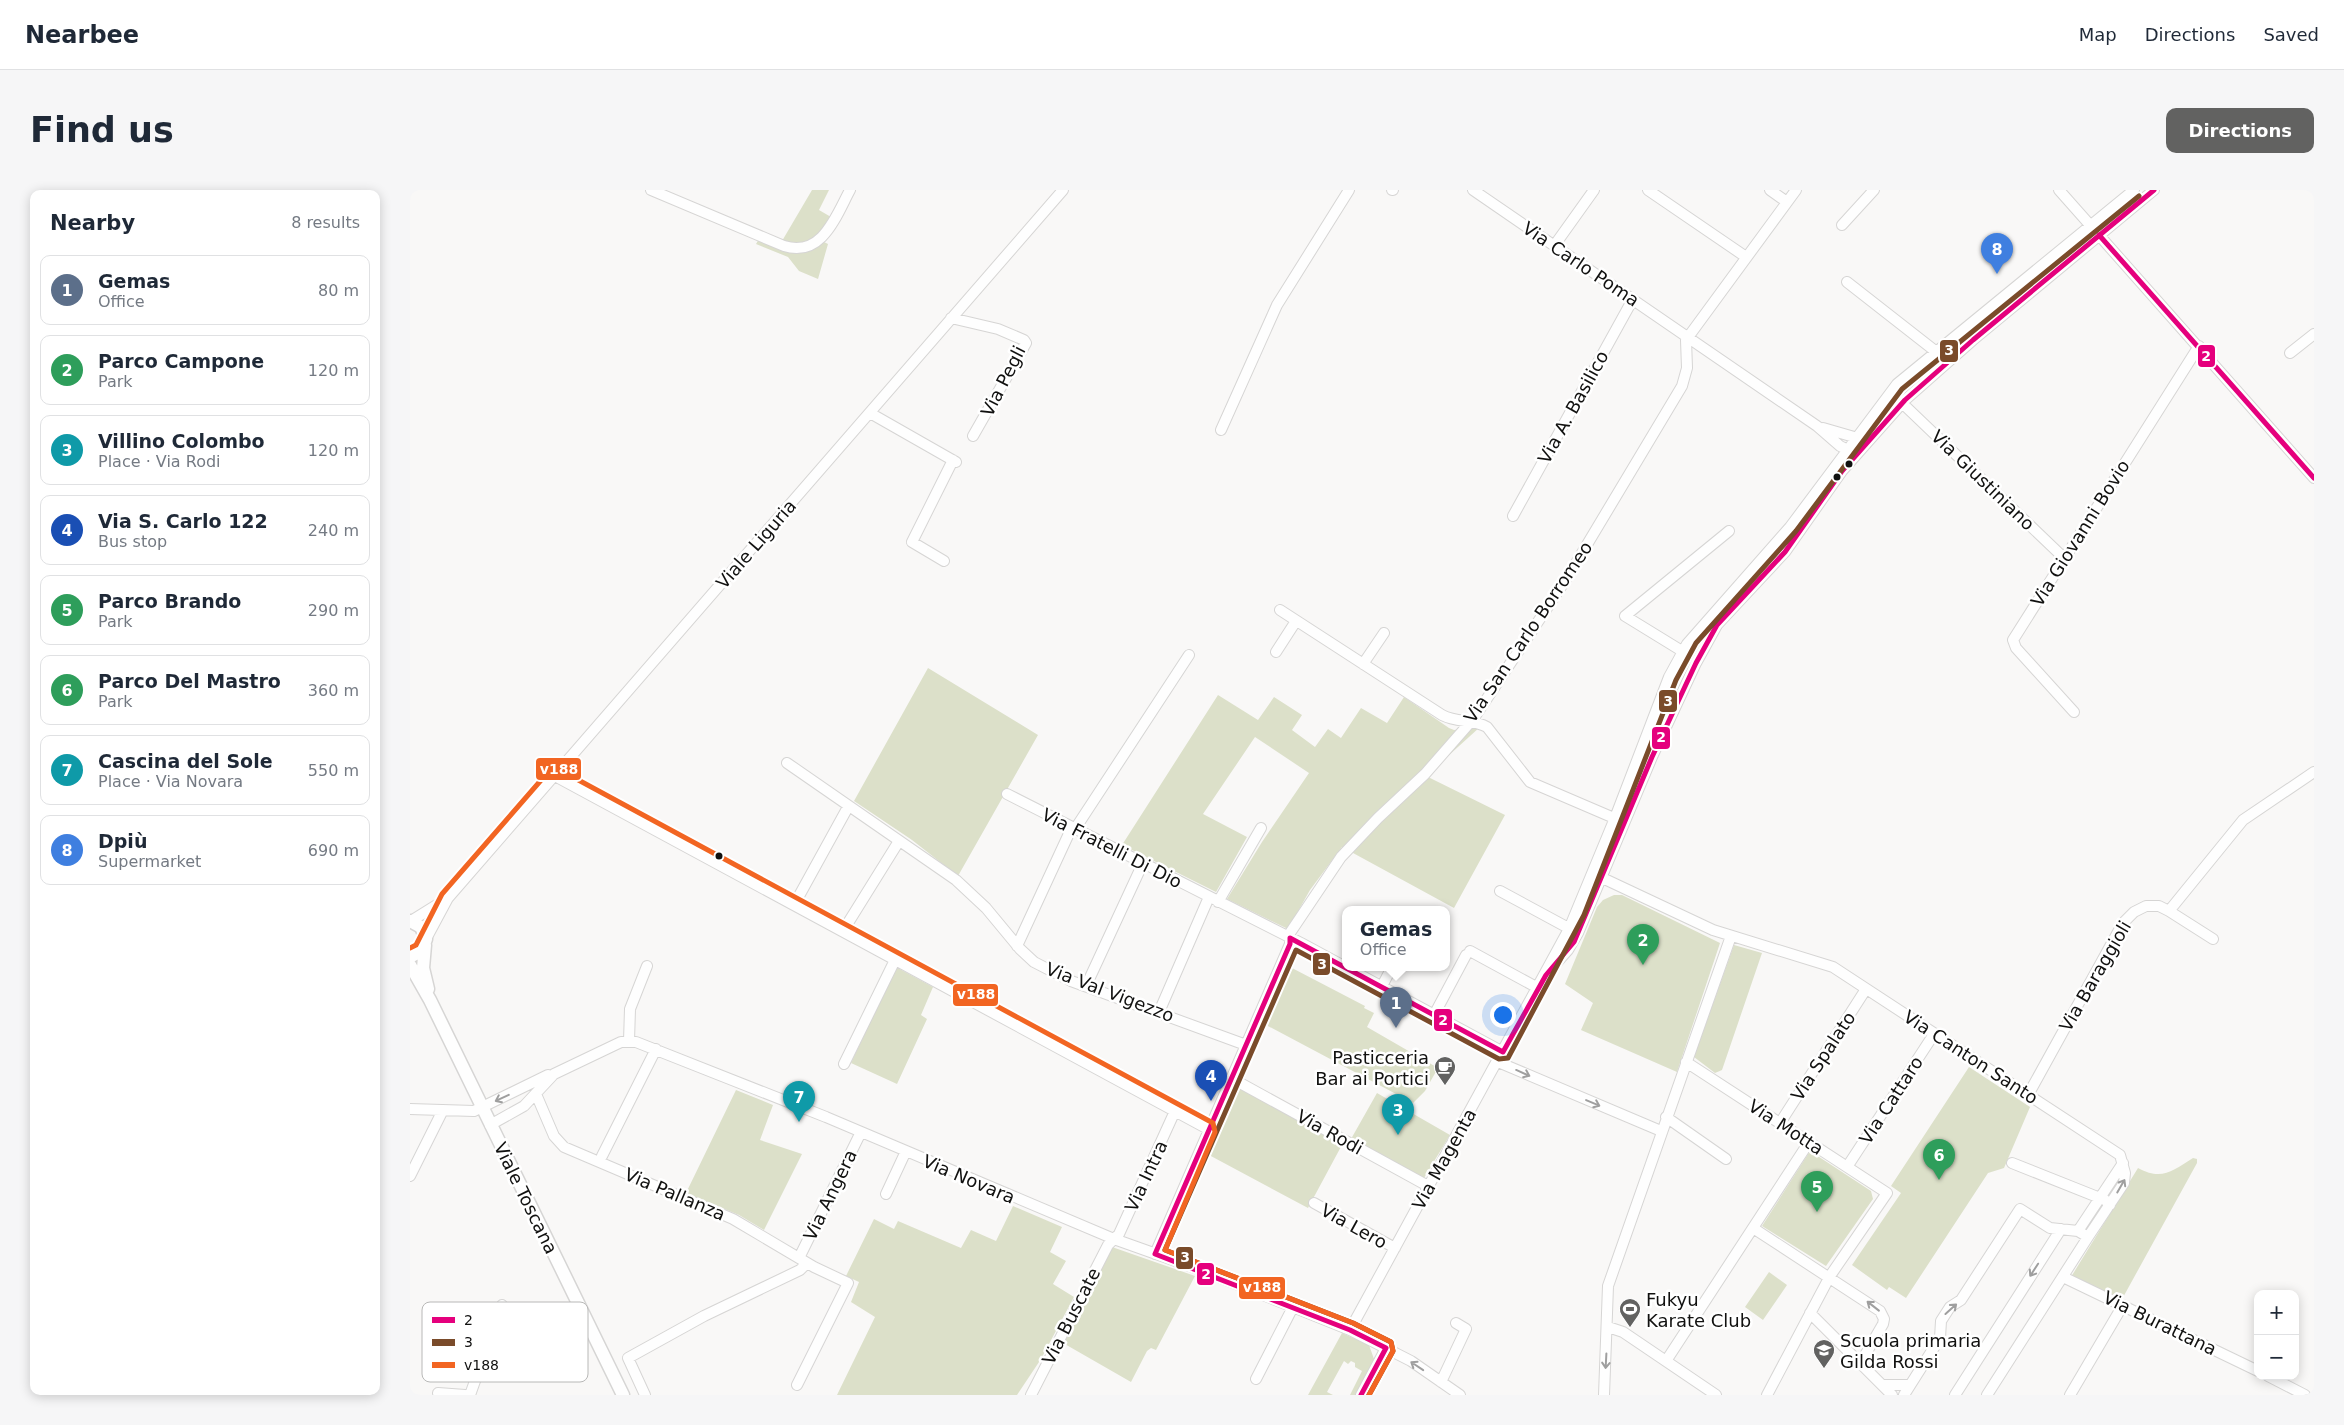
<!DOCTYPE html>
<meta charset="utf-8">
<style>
body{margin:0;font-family:"DejaVu Sans",sans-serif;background:#f6f6f7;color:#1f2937}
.controls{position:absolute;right:15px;bottom:15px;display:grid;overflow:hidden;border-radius:10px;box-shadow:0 2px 12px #0003}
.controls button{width:45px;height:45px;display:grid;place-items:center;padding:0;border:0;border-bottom:1px solid #e0e1e3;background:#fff;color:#1f2937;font:25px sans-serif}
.you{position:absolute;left:1092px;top:824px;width:18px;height:18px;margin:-12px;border:4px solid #fff;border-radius:50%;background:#1a73e8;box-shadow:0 0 0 8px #1a73e833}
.badge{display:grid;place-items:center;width:32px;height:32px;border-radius:50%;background:#626261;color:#fff;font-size:16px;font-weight:700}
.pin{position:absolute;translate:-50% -41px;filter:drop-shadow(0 1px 2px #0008)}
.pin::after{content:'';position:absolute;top:26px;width:18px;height:15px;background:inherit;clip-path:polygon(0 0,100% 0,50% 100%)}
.popup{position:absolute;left:932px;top:716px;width:108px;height:65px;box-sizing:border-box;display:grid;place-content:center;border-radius:10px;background:#fff;filter:drop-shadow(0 1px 4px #0005);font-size:16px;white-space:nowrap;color:#747a83}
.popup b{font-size:19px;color:#1f2937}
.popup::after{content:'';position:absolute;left:50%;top:100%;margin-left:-10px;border:10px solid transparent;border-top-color:#fff}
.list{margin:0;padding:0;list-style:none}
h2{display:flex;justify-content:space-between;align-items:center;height:65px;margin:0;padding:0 20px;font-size:21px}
h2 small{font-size:16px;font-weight:400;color:#747a83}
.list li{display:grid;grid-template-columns:32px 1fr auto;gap:15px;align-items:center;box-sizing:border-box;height:70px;margin:0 10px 10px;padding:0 10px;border:1px solid #e0e1e3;border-radius:10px}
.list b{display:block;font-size:19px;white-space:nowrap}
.list p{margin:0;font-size:16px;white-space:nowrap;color:#747a83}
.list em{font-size:16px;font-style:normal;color:#747a83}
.map{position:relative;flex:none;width:1904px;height:1205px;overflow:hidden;border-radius:10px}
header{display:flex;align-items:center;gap:30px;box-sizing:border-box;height:70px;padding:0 25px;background:#fff;border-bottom:1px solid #e0e1e3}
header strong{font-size:24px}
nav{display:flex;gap:28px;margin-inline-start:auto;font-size:18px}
.intro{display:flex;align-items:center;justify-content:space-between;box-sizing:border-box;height:120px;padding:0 30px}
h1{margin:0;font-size:35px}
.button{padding:12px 22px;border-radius:10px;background:#626261;color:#fff;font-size:18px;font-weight:700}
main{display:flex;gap:30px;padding:0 30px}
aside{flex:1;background:#fff;border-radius:10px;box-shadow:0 2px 12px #0003}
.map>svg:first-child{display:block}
.green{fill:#dce0c9}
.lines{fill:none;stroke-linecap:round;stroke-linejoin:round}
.minor-casing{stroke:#d6d5d4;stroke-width:12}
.tertiary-casing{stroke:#d6d5d4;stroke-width:15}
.minor{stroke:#fefefe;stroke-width:10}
.tertiary{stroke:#fefefe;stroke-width:12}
.bus-1-casing{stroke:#fff;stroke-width:9}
.bus-2-casing{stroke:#fff;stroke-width:9}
.bus-3-casing{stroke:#fff;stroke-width:9}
.bus-1{stroke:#e5007d;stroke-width:5}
.bus-2{stroke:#7a4b2a;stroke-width:5}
.bus-3{stroke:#f26522;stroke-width:5}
.oneway{stroke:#9f9f9f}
.bus-dot{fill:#111110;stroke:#fff;stroke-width:2}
.labels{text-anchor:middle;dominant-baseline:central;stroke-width:5;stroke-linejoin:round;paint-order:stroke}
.street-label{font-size:18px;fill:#111110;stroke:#fff}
.poi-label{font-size:18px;fill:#111110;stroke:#fff;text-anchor:start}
.key{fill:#fff;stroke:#b8b8b7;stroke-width:1}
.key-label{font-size:14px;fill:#111110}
.line-badge{stroke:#fff;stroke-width:2}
.badge-label{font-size:14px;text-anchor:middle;font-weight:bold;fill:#fff}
</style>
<header>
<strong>Nearbee</strong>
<nav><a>Map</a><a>Directions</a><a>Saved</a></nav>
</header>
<div class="intro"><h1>Find us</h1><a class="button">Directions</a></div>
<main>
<aside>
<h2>Nearby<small>8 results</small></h2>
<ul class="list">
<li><span class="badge" style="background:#5c6f8a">1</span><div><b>Gemas</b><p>Office</p></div><em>80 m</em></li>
<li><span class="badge" style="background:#2e9e5b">2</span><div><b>Parco Campone</b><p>Park</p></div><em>120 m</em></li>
<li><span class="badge" style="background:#0f9aa8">3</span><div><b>Villino Colombo</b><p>Place · Via Rodi</p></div><em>120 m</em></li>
<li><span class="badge" style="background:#1a4fb4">4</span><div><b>Via S. Carlo 122</b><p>Bus stop</p></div><em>240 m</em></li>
<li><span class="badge" style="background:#2e9e5b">5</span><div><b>Parco Brando</b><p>Park</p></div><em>290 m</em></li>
<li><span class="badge" style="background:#2e9e5b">6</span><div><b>Parco Del Mastro</b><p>Park</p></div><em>360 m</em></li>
<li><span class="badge" style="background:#0f9aa8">7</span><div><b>Cascina del Sole</b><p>Place · Via Novara</p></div><em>550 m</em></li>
<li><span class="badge" style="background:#3f7fe0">8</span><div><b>Dpiù</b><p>Supermarket</p></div><em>690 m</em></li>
</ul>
</aside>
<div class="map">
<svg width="1904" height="1205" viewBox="0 0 1904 1205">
<rect width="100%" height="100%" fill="#f9f8f7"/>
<!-- green -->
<path class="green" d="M402,0H419L409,20L421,27C414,40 406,46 393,55L372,51Z
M349,49L403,59L414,52L418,54L408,89L389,81L378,67L346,54Z
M518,478L628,545L548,686L502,650L444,611Z
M808,505L848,530L864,507L892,525L882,540L905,557L918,539L931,548L951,518L977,533L994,507L1039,538L1044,540L1070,537L1016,586L1095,625L1044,718L932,657L900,700L878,739L817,709L852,652L899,583L845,547L793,624L837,647L806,702L712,655Z
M1204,705H1212L1310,753L1267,882L1171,840L1183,813L1155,794L1187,717L1193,710Z
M1324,755L1352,763L1312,880L1305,883L1284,867Z
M486,777L523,797L511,825L517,829L487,894L441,873Z
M882,778L955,816L954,818L964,823L957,837L1028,878L1015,901L1003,913L856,835Z
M1559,877L1620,917L1594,978L1578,983L1496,1108L1479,1097L1477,1100L1442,1075L1491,1003L1481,996Z
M829,896L933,953L898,1018L799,965Z
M326,900L363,915L350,950L392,964L354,1040L329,1025L276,1003Z
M967,903L1040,945L1014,988L941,949Z
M1400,961L1461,1001L1463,1009L1416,1076L1352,1036Z
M1783,968L1787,969V973L1711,1111L1661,1087L1728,978C1752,991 1762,981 1783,968Z
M603,1016L652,1037L640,1062L656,1071L643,1094L664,1107L631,1169L607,1205H427L465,1127L441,1112L449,1092L436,1086L464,1029L484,1039L488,1031L551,1058L561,1040L586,1051Z
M702,1057L785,1086L746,1160L741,1158L737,1161L721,1192L653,1153Z
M1359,1082L1377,1095L1353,1130L1335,1117Z
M932,1143L959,1155L964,1169L946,1205H940L952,1181L945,1177V1173L941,1171L938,1174L934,1171L917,1202L923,1205H898Z"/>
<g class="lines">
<!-- minor casing -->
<g class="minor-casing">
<path id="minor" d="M241,0L374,56C412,68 426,26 440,0
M982,0H983
M1063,0L1407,236L1430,256L1442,262
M1238,0L1336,67
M1360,0L1377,12
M1649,0L1904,288
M1432,35L1464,0
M1144,56L1184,0
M1437,92L1529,164L1537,173
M541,128L588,139L614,150L616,153L563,246
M1880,163L1904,144
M1492,213L1654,368
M460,223L546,272
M1413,238L1451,249
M811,240L867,115L939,0
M1103,326L1223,109
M534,371L502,352L543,270
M870,420L1032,525C1047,533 1063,529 1077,537L1120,592L1211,631
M1272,461L1215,426L1319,341
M866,462L886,431
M953,474L974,443
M1664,522L1606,458L1603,450L1789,156
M377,573L546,690L576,718L610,759L624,772L661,791L836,855
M145,586L798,939
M597,604L891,753L1093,862
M665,639L779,465
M1186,685L1303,740L1423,777L1710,965L1715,983L1714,993L1678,1047L1577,1205
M1090,701L1164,741
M808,712L851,638
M384,715L438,617
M1759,721L1803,749
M1,731L33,711
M433,741L489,651
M16,749L38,708L653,0
M607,756L662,637
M1060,761L1128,798
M1142,778L1158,760L1168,743L1242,567L1286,473L1307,435L1375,362L1432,281L1495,210L1563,150L1744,0
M676,796L733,673
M972,796L982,777
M749,822L799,707
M1024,825L1056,765
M219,851L220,819L237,776
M1088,872L1251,941
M1276,872L1477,1003L1420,1086L1357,1205
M434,874L485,770
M821,888L1018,996
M126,904L144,946L154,957L323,1029L404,1077L438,1093L387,1195
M1618,905L1713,733L1724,722L1736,716H1749L1759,721L1833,630L1904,582
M0,919L64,921L138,885
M1256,927L1316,969
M1370,933L1456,799
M80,935L114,916L144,884L211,852H226L416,927L704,1049L791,1080L940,1140L1001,1171L1050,1205
M192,966L246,859
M1602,973L1695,1010L1700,1015
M1437,977L1524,844
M0,986L33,920
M476,1004L496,961
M904,1013L985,1058
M1343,1038L1470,1121L1474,1129L1473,1134L1451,1172
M1668,1041L1713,973
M745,1064L880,754V743L931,667L968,628L1015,584L1064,528L1157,388L1272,196L1277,178L1276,150L1386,0
M389,1068L451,942
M1653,1087L1848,1181
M1400,1123L1482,1205
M1198,1137L1213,1142L1306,1205
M940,1140L1159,739L1205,628L1259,487L1277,454L1380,337L1487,194L1724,0
M1256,1171L1399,952
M1858,1186L1895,1205
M846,1189L883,1117
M1031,1192L1056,1139L1046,1133
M1472,1195H1500
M28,1203L55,1205
M60,1205L92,1115
M235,1205L218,1168L294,1126L390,1080L397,1073
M621,1205L698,1055L709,1044L765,921
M951,1205L976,1158
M1194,1205L1198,1096L1321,746
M1494,1205L1530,1148L1531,1131L1540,1117L1551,1110L1610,1019L1640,1038L1668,1041L1678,1047
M1545,1205L1651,1039
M1660,1205L1713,1115"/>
</g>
<!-- tertiary casing -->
<g class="tertiary-casing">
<path id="tertiary" d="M0,731L11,737L16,749L12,760L0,767
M15,755L13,778L18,799
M0,775L20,810L213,1205"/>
</g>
<!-- minor -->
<use href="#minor" class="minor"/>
<!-- tertiary -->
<use href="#tertiary" class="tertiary"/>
<!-- bus-1 casing -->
<g class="bus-1-casing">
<path id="bus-1" d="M1689,45L1904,288
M951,1205L976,1158L940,1140L745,1064L880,754V748L1093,862L1136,785L1164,752L1242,567L1286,473L1307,435L1375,362L1432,281L1495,210L1563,150L1744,0"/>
</g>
<!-- bus-2 casing -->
<g class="bus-2-casing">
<path id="bus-2" d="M959,1205L983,1161L981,1152L943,1133L755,1060L886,760L1089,869L1098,868L1174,725L1266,490L1286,453L1386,341L1492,199L1729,6"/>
</g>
<!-- bus-3 casing -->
<g class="bus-3-casing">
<path id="bus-3" d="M0,758L6,755L32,704L139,581L148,579L803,933L805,942L755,1060L943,1133L981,1152L983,1161L959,1205"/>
</g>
<!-- bus-1 -->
<use href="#bus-1" class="bus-1"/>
<!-- bus-2 -->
<use href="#bus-2" class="bus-2"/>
<!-- bus-3 -->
<use href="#bus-3" class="bus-3"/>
</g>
<!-- one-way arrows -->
<defs><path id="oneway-shaft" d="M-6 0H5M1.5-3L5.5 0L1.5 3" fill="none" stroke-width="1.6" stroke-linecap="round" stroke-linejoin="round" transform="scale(1.25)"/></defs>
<g class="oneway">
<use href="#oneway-shaft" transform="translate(1113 883) rotate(24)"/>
<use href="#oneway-shaft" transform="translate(92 908) rotate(155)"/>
<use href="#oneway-shaft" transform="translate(1183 913) rotate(23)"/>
<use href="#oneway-shaft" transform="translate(1711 996) rotate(-60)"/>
<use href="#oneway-shaft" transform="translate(1624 1080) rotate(123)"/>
<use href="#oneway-shaft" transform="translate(1463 1116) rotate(-142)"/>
<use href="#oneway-shaft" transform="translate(1541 1119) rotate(-42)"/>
<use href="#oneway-shaft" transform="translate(1196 1171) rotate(93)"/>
<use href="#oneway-shaft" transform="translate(1007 1176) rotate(-146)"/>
</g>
<!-- icons -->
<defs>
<g id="cafe-pin" transform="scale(1.125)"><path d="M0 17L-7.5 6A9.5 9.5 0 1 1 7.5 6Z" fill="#626261" stroke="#fff"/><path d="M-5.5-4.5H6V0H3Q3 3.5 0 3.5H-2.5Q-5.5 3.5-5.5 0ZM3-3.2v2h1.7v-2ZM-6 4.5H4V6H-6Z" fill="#fff"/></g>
<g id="stadium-pin" transform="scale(1.125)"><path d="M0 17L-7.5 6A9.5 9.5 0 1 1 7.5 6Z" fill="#626261" stroke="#fff"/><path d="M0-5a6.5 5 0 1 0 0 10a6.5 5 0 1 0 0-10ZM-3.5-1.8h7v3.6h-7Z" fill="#fff"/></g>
<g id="school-pin" transform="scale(1.125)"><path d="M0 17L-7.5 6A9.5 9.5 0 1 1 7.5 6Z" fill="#626261" stroke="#fff"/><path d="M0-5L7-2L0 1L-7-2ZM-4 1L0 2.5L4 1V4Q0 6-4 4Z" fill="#fff"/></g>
</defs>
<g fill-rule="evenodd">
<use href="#cafe-pin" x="1035" y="877"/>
<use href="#stadium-pin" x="1220" y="1119"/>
<use href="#school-pin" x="1414" y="1160"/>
</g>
<!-- markers -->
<g class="bus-dot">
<circle cx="1439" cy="274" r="4.5"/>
<circle cx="1427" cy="287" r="4.5"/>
<circle cx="309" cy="666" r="4.5"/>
</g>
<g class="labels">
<!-- street labels -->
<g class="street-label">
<text transform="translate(1171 74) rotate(34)">Via Carlo Poma</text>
<text transform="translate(593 191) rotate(-63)">Via Pegli</text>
<text transform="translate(1163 217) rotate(-61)">Via A. Basilico</text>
<text transform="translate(1573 290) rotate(44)">Via Giustiniano</text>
<text transform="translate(1670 343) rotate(-58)">Via Giovanni Bovio</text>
<text transform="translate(346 354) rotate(-49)">Viale Liguria</text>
<text transform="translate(1118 442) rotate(-56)">Via San Carlo Borromeo</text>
<text transform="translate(702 658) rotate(27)">Via Fratelli Di Dio</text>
<text transform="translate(1685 786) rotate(-60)">Via Baraggioli</text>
<text transform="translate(700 802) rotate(21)">Via Val Vigezzo</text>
<text transform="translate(1413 866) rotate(-57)">Via Spalato</text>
<text transform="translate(1561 867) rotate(33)">Via Canton Santo</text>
<text transform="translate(1481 910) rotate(-57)">Via Cattaro</text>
<text transform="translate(1376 937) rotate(33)">Via Motta</text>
<text transform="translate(920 942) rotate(29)">Via Rodi</text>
<text transform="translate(1034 969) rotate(-61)">Via Magenta</text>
<text transform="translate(736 986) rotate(-65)">Via Intra</text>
<text transform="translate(559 989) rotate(23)">Via Novara</text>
<text transform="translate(265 1004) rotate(23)">Via Pallanza</text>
<text transform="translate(420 1005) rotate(-64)">Via Angera</text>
<text transform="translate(116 1008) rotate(64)">Viale Toscana</text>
<text transform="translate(944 1036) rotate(29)">Via Lero</text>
<text transform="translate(661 1126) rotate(-63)">Via Buscate</text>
<text transform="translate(1750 1133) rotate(26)">Via Burattana</text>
</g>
<!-- poi labels -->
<g class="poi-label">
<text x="1019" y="867" text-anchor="end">Pasticceria<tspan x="1019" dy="21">Bar ai Portici</tspan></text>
<text x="1236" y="1109">Fukyu<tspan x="1236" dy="21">Karate Club</tspan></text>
<text x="1430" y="1150">Scuola primaria<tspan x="1430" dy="21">Gilda Rossi</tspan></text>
</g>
</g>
<!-- legend -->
<rect x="12" y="1112" width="166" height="80" rx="8" class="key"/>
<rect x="22" y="1127" width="23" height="6" fill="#e5007d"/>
<rect x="22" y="1149" width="23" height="7" fill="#7a4b2a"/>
<rect x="22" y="1172" width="23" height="6" fill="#f26522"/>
<g class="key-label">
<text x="54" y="1135">2</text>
<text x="54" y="1157">3</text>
<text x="54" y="1180">v188</text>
</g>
<g class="line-badge">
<rect x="1529" y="149" width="20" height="24" rx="5" fill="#7a4b2a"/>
<rect x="1787" y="154" width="19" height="24" rx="5" fill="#e5007d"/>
<rect x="1248" y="499" width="20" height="24" rx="5" fill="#7a4b2a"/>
<rect x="1241" y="536" width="20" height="24" rx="5" fill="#e5007d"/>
<rect x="125" y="567" width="47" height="24" rx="5" fill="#f26522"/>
<rect x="902" y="762" width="19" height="24" rx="5" fill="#7a4b2a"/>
<rect x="542" y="793" width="47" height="24" rx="5" fill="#f26522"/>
<rect x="1023" y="818" width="20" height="24" rx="5" fill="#e5007d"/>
<rect x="765" y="1056" width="19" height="24" rx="5" fill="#7a4b2a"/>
<rect x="786" y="1072" width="19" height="24" rx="5" fill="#e5007d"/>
<rect x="828" y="1086" width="48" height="24" rx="5" fill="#f26522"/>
</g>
<g class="badge-label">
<text x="1539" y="165">3</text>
<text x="1796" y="171">2</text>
<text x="1258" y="516">3</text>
<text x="1251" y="552">2</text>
<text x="149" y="584">v188</text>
<text x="912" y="779">3</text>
<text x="566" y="809">v188</text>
<text x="1033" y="835">2</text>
<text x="775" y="1072">3</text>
<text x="796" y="1089">2</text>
<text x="852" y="1102">v188</text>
</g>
</svg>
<div class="controls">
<button>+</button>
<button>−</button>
</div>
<div class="you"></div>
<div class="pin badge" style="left:986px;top:838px;background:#5c6f8a">1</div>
<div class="popup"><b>Gemas</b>Office</div>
<div class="pin badge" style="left:1233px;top:775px;background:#2e9e5b">2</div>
<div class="pin badge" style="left:988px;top:945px;background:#0f9aa8">3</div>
<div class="pin badge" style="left:801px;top:911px;background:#1a4fb4">4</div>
<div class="pin badge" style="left:1407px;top:1022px;background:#2e9e5b">5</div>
<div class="pin badge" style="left:1529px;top:990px;background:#2e9e5b">6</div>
<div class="pin badge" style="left:389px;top:932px;background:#0f9aa8">7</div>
<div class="pin badge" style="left:1587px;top:84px;background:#3f7fe0">8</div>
</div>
</main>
